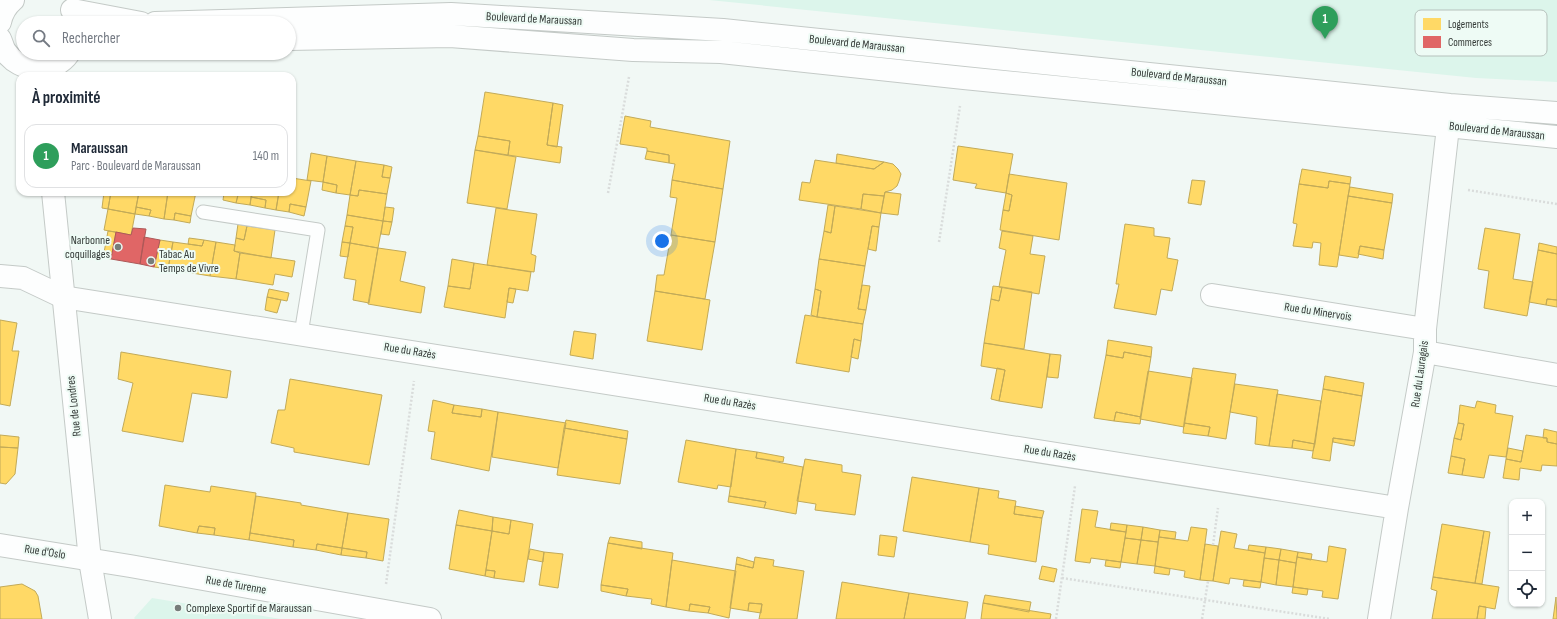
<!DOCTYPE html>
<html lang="fr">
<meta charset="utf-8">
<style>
body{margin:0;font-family:"Sofia Sans Condensed",sans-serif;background:#f2f2f3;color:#1f2937}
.controls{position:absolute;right:12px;bottom:12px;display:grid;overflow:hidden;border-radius:8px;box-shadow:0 1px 3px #0004}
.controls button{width:36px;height:36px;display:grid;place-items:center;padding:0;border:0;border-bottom:1px solid #e0e1e3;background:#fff;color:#1f2937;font:20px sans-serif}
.you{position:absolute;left:662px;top:241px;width:14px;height:14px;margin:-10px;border:3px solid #fff;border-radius:50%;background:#1a73e8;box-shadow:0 0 0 6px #1a73e833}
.badge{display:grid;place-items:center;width:26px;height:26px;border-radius:50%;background:#777d7a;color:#fff;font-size:13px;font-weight:700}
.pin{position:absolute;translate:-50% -33px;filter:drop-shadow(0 1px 2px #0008)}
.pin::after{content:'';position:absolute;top:21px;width:14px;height:12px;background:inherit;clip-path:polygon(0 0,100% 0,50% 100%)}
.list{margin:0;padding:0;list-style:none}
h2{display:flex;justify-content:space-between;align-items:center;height:52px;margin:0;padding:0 16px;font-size:17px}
h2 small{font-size:13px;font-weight:400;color:#747a83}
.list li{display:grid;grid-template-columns:26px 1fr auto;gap:12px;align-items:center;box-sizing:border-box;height:64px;margin:0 8px 8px;padding:0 8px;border:1px solid #e0e1e3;border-radius:12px}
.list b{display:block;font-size:15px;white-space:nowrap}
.list p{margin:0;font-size:13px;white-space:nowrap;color:#747a83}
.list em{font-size:13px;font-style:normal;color:#747a83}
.icon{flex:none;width:22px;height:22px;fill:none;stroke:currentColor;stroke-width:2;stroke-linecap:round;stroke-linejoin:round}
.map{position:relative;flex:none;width:1557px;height:619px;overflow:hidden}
.search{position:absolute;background:#fff;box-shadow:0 1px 3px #0004;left:16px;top:16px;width:280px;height:44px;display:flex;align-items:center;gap:10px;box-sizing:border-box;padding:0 14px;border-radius:22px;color:#747a83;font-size:15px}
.panel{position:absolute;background:#fff;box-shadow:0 1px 3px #0004;left:16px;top:72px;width:280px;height:124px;border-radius:12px}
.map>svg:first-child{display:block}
.green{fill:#dcf5eb}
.homes{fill:#ffd966;stroke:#c2aa58}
.shops{fill:#e06666;stroke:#ad5958}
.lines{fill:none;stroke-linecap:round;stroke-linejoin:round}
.lane-casing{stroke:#c4cac7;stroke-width:15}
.street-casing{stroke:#c4cac7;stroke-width:24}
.secondary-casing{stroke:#c4cac7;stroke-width:24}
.path{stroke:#d9dcdb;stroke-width:2.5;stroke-dasharray:2 2;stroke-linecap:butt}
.lane{stroke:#fdfefe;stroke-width:13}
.street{stroke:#fdfefe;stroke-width:22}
.secondary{stroke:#fdfefe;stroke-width:22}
.poi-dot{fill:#777d7a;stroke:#eefbf5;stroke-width:1.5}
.labels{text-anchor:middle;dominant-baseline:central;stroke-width:4;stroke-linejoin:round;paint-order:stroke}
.street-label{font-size:12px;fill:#353b38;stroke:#eefbf5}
.poi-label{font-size:12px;fill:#353b38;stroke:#eefbf5;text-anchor:start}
.key{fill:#eefbf5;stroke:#b6c1bc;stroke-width:1}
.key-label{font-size:11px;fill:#353b38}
</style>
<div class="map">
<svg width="1557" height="619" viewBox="0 0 1557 619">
<rect width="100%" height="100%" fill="#f1f8f5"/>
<!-- green -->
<path class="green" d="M709,0H1557V82L1476,78Z
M152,598L281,619H135L134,618Z"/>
<!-- homes -->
<path class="homes" d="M485,92L553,103L547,145L562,147L560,163L508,155L510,141L478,136Z
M553,103L563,105L557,147L547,145Z
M625,116L651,121L650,127L730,141L723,189L672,180L675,164L669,163V155L647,151V148L620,144Z
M478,136L510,141L508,155L475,150Z
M958,146L1013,154L1006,193L975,188L977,184L953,180Z
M475,150L516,157L507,209L467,203Z
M647,151L669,155V163L645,159Z
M311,153L327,156L323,182L307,180Z
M837,154L884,162L874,169L836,163Z
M327,156L356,161L350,195L336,193L337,185L323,182Z
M815,160L874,169L884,162L893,164L898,169L901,174L899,181L897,186L892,190L885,192L884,196L863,194L861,209L799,200L802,182L810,183Z
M356,161L384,165L382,177L390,178L387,194L359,190L358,196L350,195Z
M384,165L392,167L390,178L382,177Z
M1302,169L1351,177L1350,184L1329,181L1328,188L1299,184Z
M1009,174L1067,183L1059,240L1000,230L1003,210L1009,211L1012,195L1006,193Z
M292,178L311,181L306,207L290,204L289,212L276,210L279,192H292Z
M672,180L723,189L715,242L671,235L677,198L670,197Z
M1192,180L1205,181L1201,205L1188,203Z
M1329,181L1350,184L1337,267L1319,265L1321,243L1313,242L1312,248L1293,246L1297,224L1293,223L1299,184L1328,188Z
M323,182L337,185L336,193L322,190Z
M1350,187L1393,194L1392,203L1348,196Z
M359,190L387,194L383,221L347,215L350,195L358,196Z
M104,192H111L108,209L102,208Z
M111,192H139L135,214L108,209Z
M139,192H168L164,219L149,216L151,210L136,207Z
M168,192H196L191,216L175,213L174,220L164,219Z
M224,192H252L250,205L236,203L238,195L224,193Z
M252,192H279L276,210L265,208L266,200L251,197Z
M885,192L901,194L898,215L881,213Z
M224,193L238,195L236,203L223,200Z
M1006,193L1012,195L1009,211L1003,210Z
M863,194L884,196L881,213L861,209Z
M1348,196L1392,203L1384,250L1360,246L1358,258L1339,255Z
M251,197L266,200L265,208L250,205Z
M290,204L306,207L304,216L289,212Z
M828,205L835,206L831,233L824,231Z
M835,206L881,213L879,227L872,226L865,266L819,259L824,231L831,233Z
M136,207L151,210L149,216L135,214Z
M385,207L394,208L392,222L383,221Z
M496,208L537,214L531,254L536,256L534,272L487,265Z
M108,209L135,214L131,235L104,230Z
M175,213L191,216L190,223L174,220Z
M347,215L383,221L378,248L350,243L353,227L345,226Z
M383,221L392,222L389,235L381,234Z
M238,224L247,226L244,240L236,238Z
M1125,224L1154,228V236L1170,238L1167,258L1178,260L1172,291L1161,289L1156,315L1114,308L1119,284H1116Z
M247,226L275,230L271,258L234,251L236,238L244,240Z
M345,226L353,227L350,243L342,242Z
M872,226L879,227L876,251L868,249Z
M1485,228L1520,234L1513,279L1533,282L1527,316L1484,308L1489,271L1478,269Z
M108,231L116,232L111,259L103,258Z
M1002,231L1033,236L1030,254L1045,256L1039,294L999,287L1006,250L999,248Z
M671,235L715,242L705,299L655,291L657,275H664Z
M189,238L204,240L202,246L188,244Z
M160,240L173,242L168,269L154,267Z
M204,240L216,242L210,276L168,269L173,242L202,246Z
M216,242L235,245L234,251L240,253L236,279L210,276Z
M342,242L350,243L348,257L340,256Z
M350,243L378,248L369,303L353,300L356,280L344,278Z
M1539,243L1557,247V254L1538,250Z
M1360,246L1384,250L1383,259L1358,254Z
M378,248L406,252L400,281L425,287L421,313L368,304Z
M1538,250L1557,254V300L1547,299L1546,305L1529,302Z
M240,253L295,261L292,277L275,274L273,285L236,279Z
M452,259L474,263L470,289L448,286Z
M819,259L865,266L858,309L866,310L863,324L817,317L821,291L815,289Z
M474,263L531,272L528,291L509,288L505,318L444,307L448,286L470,289Z
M862,285L870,286L866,310L858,309Z
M993,286L1002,287L999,301L991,299Z
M1002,287L1032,292L1024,349L984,343L991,299L999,301Z
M509,288L516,289L513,303L507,302Z
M269,289L289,293L287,301L267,297Z
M815,289L821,291L817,317L811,315Z
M655,291L710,300L702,350L647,341Z
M267,297L281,300L277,313L265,310Z
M1547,299L1557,300V307L1546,305Z
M805,315L863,324L861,341L854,339L849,372L796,363Z
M0,320L17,323L12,351H19L10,406L0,404Z
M574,331L596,334L593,359L570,355Z
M854,339L861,341L858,359L851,357Z
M1108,340L1152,347L1151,357L1124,352L1123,358L1106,355Z
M984,343L1050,354L1042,408L999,401L1005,370L981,366Z
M121,352L231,371L227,398L192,393L183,442L122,431L133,383L118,379Z
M1124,352L1151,357L1141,417L1116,412L1114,421L1094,418L1106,355L1123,358Z
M1050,354L1061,355L1058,378L1047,377Z
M997,368L1005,370L999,401L991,399Z
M1193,368L1236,374L1226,439L1208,436L1210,427L1184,423Z
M1148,371L1192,378L1184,427L1140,419Z
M1325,376L1364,383L1362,396L1323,389Z
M290,379L382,395L369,465L294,452V448L271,443L278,410H285Z
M1235,384L1278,390L1269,446L1255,444L1257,417L1230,412Z
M1323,389L1362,396L1355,441L1333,438L1330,461L1312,458Z
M1277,394L1321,401L1315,444L1293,440L1292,448L1269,446Z
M433,400L454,405L452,413L481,417L482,409L498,412L489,471L431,459L435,432L428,431Z
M1477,401L1496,405L1495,413L1513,416L1506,457L1489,455L1484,478L1462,475L1465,459L1451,456L1454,438L1461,440L1464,424L1458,423L1460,405L1475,408Z
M454,405L482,409L481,417L452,413Z
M498,412L566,423L558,468L492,457Z
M1116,412L1141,417L1140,424L1114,421Z
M566,420L628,431L627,439L564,428Z
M1184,423L1210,427L1208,436L1183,433Z
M1458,423L1464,424L1461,440L1454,438Z
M564,428L627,439L620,484L557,475Z
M1544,429L1557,432V444L1547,442V438H1543Z
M0,435L19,437L18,448L0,447Z
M1526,435L1547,438V442L1557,444V466L1542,465L1541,471L1520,468L1519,480L1503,478L1506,459L1521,462Z
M1333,438L1355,441L1354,446L1333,442Z
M686,440L736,449L731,487L718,485L717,489L678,482Z
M1293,440L1315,444L1313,451L1292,448Z
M0,447L18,448L15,474L6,484L0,483Z
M1508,448L1523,451L1521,462L1506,459Z
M736,449L757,452L756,458L803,467L796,514L764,508L766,502L729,496Z
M757,452L784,457L783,462L756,458Z
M1451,456L1465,459L1462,475L1448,473Z
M805,459L842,465V472L861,475L855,515L815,510L816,504L797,501Z
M912,477L979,488L970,542L903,531Z
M165,485L210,492L211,486L256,493L249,540L214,535L215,528L199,526L197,533L159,526Z
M979,488L999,491L998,498L1016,501L1014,514L1042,518L1036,562L988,554L989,545L970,542Z
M256,496L301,503V505L348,513L342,548L317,544L316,550L293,547L294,540L250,533Z
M729,496L766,502L764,508L728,502Z
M1015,506L1044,511L1042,518L1014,514Z
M1082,509L1098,511L1095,527L1126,532L1121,562L1091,558L1090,563L1075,561Z
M459,510L493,517L492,531L456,525Z
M348,513L389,519L383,561L366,558L367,552L342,548Z
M493,517L511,520L509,534L492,531Z
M511,520L533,524L524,582L494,578L495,571L486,570L492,531L509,534Z
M1111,523L1127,525L1126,532L1110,530Z
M1442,524L1484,531L1475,583L1433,577Z
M456,525L492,531L485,576L449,569Z
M1127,525L1143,527L1141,540L1125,538Z
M199,526L215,528L214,535L197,533Z
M1143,527L1160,530L1158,542L1141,540Z
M1191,527L1207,529L1200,580L1184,577L1185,571L1155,566L1159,537L1188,541Z
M1160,530L1176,532L1175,539L1159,537Z
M1221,531L1237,534L1234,548L1265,553L1261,582L1230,578L1229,584L1213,581Z
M1484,531L1490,532L1482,584L1475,583Z
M250,533L294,540L293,547L249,540Z
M880,535L897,537L894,557L878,555Z
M610,537L642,542V549L608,543Z
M1125,538L1141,540L1137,564L1121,562Z
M1141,540L1158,542L1155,566L1137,564Z
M608,543L673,553L666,607L651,604L652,599L626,596L628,589L601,585Z
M317,544L342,548L341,555L316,550Z
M1205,544L1218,546L1213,581L1200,580Z
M1249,545L1266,547L1265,553L1248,550Z
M1329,546L1346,549L1338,599L1322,597L1323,591L1293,587L1297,557L1327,562Z
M1266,547L1281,549L1279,560L1264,558Z
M342,548L367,552L366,558L341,555Z
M530,549L544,552L543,562L528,559Z
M1281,549L1298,552L1296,563L1279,560Z
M544,552L563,554L558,588L539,585Z
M1298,552L1312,554L1311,560L1297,557Z
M737,557L754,562L753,568L736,564Z
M755,557L774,560L773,566L804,571L797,619H759L762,604L749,603L748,611L730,608L736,564L753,568Z
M1264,558L1279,560L1276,585L1261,582Z
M672,560L736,571L729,618L708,613L710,607L690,604L689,611L666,607Z
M1106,560L1121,562L1120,568L1105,566Z
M1279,560L1296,563L1293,587L1276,585Z
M1042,566L1057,569L1054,582L1039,579Z
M1155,566L1170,569L1169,575L1154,573Z
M486,570L495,571L494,578L485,576Z
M1433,577L1499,587L1495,609L1479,606L1477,619H1432L1437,591L1431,589Z
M1244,580L1261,582L1260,588L1243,586Z
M842,582L909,593L904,619H836Z
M22,584L35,591L38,596L42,619H0V587Z
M601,585L628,589L626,596L601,591Z
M1293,587L1308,589L1307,595L1292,593Z
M909,593L968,602L965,619H904Z
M985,595L1031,602L1029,612L983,603Z
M1556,597L1557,619H1553Z
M749,603L762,604L761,613L748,611Z
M983,603L1051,614L1050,619H981Z
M690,604L710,607L708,613L689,611Z
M1479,606L1486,607L1485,619H1477Z"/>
<!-- shops -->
<path class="shops" d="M133,228L146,229L140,264L111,259L116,232L131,235Z
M144,237L160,240L154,267L140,264Z"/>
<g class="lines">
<!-- lane casing -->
<g class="lane-casing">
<path id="lane" d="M203,212L318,230L301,334"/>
</g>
<!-- street casing -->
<g class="street-casing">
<path id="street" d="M0,276L23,278L63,297L1397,508
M1212,295L1425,329
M1425,352L1557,375
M0,545L130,566L430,619
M1379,619L1397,508L1425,352V329L1448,127"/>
</g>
<!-- secondary casing -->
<g class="secondary-casing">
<path id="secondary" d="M72,10L141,23
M0,22C2,13 6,6 13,0
M155,23L451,14L723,30L1450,105L1557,113
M0,39C2,43 3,48 5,51C20,73 54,75 69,53
M289,39L450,36L633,50L721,52L964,78L1557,137
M53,192L90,560L100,619"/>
</g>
<!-- path -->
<path class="path" d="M1468,190L1557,204
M608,193L629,77
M939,242L960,106
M1213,545L1218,508
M1062,578L1330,619
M386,584L414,381
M1056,619L1075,486
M1202,619L1208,581"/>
<!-- lane -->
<use href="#lane" class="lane"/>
<!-- street -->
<use href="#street" class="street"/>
<!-- secondary -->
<use href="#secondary" class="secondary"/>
</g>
<!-- markers -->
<g class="poi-dot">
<circle cx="118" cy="247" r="4"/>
<circle cx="151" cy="261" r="4"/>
<circle cx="178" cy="608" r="4"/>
</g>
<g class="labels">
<!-- street labels -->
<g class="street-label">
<text transform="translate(534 19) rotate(3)">Boulevard de Maraussan</text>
<text transform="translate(857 44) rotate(6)">Boulevard de Maraussan</text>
<text transform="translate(1179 77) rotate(6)">Boulevard de Maraussan</text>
<text transform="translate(1497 131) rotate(6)">Boulevard de Maraussan</text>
<text transform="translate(1318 312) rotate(9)">Rue du Minervois</text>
<text transform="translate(410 351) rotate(9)">Rue du Razès</text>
<text transform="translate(1420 374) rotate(-82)">Rue du Lauragais</text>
<text transform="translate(730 402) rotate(9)">Rue du Razès</text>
<text transform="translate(74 406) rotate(-96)">Rue de Londres</text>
<text transform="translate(1050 453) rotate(9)">Rue du Razès</text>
<text transform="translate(45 552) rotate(9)">Rue d'Oslo</text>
<text transform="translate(236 585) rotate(10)">Rue de Turenne</text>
</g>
<!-- poi labels -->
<g class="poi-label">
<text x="110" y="240" text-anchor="end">Narbonne<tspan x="110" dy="14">coquillages</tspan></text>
<text x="159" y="254">Tabac Au<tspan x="159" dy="14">Temps de Vivre</tspan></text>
<text x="186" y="608">Complexe Sportif de Maraussan</text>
</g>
</g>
<!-- legend -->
<rect x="1415" y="10" width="132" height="46" rx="6" class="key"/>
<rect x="1423" y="18" width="18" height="12" fill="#ffd966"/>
<rect x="1423" y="36" width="18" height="12" fill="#e06666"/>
<g class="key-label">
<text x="1448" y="28">Logements</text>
<text x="1448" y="46">Commerces</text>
</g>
</svg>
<div class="controls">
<button>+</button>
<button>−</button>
<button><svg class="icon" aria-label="locate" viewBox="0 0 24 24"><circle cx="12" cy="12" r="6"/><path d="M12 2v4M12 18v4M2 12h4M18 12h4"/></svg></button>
</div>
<div class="you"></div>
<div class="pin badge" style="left:1325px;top:39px;background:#2e9e5b">1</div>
<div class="search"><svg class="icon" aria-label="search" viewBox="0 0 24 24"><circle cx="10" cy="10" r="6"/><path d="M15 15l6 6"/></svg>Rechercher</div>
<section class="panel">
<h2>À proximité<small></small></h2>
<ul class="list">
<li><span class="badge" style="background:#2e9e5b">1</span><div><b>Maraussan</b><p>Parc · Boulevard de Maraussan</p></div><em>140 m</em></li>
</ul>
</section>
</div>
